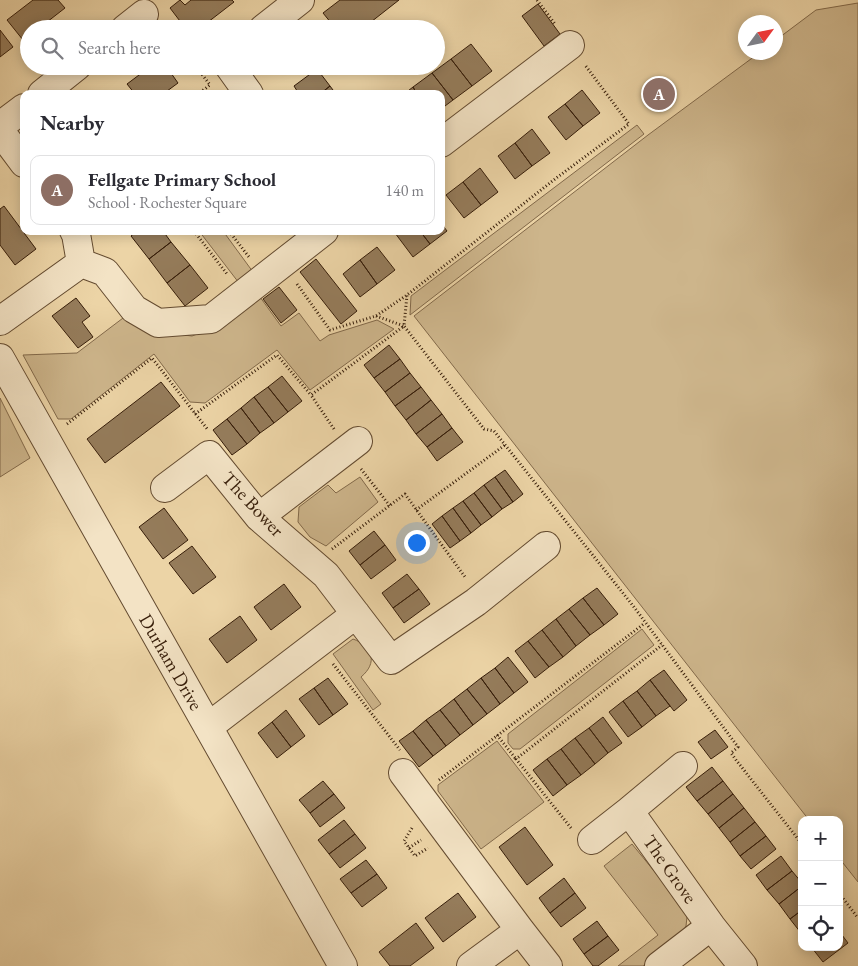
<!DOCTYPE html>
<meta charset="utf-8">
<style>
body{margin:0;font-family:"EB Garamond",serif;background:#f7f7f7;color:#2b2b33}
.controls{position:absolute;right:15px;bottom:15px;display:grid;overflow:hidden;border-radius:10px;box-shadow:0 2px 12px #0003}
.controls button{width:45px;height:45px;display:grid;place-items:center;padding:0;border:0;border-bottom:1px solid #e1e1e2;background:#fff;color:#2b2b33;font:25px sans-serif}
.compass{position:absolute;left:738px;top:15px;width:45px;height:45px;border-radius:50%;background:#fff;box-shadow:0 2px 12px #0003;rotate:57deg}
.you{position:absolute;left:416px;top:542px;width:18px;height:18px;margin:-12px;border:4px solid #fff;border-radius:50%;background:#1a73e8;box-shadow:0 0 0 8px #1a73e833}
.badge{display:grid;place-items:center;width:32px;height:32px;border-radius:50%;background:#ea580c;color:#fff;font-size:16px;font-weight:700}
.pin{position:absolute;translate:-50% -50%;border:2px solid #fff;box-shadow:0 1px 5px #0006}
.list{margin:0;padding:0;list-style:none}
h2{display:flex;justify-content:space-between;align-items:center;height:65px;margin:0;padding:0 20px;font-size:21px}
h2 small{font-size:16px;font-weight:400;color:#7c7c81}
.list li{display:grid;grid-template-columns:32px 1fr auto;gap:15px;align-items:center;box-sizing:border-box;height:70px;margin:0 10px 10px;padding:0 10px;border:1px solid #e1e1e2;border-radius:10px}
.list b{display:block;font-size:19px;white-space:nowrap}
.list p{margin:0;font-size:16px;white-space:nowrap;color:#7c7c81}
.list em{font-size:16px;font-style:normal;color:#7c7c81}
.icon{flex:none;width:28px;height:28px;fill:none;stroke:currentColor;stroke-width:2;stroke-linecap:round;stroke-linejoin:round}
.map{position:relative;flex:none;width:858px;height:966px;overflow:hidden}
.search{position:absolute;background:#fff;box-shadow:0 2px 12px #0003;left:20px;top:20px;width:425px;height:55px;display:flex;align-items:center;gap:12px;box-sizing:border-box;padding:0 18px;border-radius:28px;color:#7c7c81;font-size:19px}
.panel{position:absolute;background:#fff;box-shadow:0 2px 12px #0003;left:20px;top:90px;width:425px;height:145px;border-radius:10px}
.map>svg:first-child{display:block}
.green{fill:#cdb58b;stroke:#82694a}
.building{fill:#957c5b;stroke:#361d09}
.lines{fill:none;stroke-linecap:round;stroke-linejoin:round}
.minor-casing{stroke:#644b30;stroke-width:30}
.path{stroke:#361d09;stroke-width:3;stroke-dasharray:1 2.5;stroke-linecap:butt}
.minor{stroke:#f3e3c5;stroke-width:28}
.labels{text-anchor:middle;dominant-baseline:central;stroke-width:4.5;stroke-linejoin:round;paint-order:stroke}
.street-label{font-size:19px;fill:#361d09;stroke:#f3e3c5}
</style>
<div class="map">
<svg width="858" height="966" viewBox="0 0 858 966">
<rect width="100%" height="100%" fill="#ecd4a6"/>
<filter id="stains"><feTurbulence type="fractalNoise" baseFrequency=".004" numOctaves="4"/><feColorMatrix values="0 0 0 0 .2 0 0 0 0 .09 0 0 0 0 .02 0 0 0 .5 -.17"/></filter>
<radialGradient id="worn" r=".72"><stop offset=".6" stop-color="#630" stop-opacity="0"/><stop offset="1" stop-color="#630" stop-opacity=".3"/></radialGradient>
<!-- green -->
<path class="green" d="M858,3V882L839,858V820H809L414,316L648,135L759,53L776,52V40L816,10Z
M637,125L644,134L410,315L411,296Z
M199,231H223L253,272L239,283Z
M260,297L281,326L299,313L320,341L329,335L377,320L394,329L310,390L277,350L205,403L190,402L154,354L71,419H58L23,355L77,353L127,315L152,331L192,336L223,324Z
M0,398L30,458L0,477Z
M360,477L378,502L326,546L310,537L298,522L299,507L328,485L336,493Z
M642,629L654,645L520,749H513L508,743V734Z
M353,639C373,646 378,663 361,677L381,704L373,710L333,654Z
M497,741L544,802L481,849L438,791V785Z
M632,844L685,909L687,917L686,926L681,937L643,966H618L658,935L604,866Z"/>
<!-- building -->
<path class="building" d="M33,0H58L65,8L38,29H29V35L23,40L7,20Z
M180,0L185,5L191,0H232L234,2L199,29H186L170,8Z
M340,0H399L362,29H336L323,13Z
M538,4L560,34L544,46L522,16Z
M0,30L13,47L0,57Z
M471,44L492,71L472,86L451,59Z
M451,59L472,86L453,100L432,73Z
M151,66H166L178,83L163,94H135L127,84Z
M317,69L330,86L320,94H299L294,86Z
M432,73L453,100L441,109V94H417L413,87Z
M330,86L336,94H320Z
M413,87L417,94H404Z
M582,90L600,113L583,126L565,104Z
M565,104L583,126L566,140L548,117Z
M532,129L550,153L532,166L515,143Z
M515,143L532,166L515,179L498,156Z
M480,168L498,192L481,205L463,182Z
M463,182L481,205L464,218L446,195Z
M4,206L36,249L15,265L0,245V209Z
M441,223L447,231L430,244L420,231H441Z
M137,231H163L171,242L149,259L131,236Z
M397,231H420L430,244L413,257L395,233Z
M171,242L190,265L167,283L149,259Z
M377,247L395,270L377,284L360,260Z
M316,259L357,311L341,324L300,272Z
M360,260L377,284L360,297L343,274Z
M190,265L208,288L185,306L167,283Z
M279,287L297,310L281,323L263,299Z
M76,298L90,316L82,322L93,337L78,348L52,316Z
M389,345L400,359L374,378L364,365Z
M400,359L410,373L385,392L374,378Z
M410,373L421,387L395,406L385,392Z
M282,376L302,401L288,412L268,387Z
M161,382L180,406L105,463L87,439Z
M268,387L288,412L274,423L254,397Z
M421,387L431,400L406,420L395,406Z
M254,397L274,423L260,433L241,408Z
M431,400L442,414L416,434L406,420Z
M241,408L260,433L247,444L227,419Z
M442,414L452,428L427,447L416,434Z
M227,419L247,444L232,455L213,430Z
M452,428L463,442L437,461L427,447Z
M505,470L523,494L513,502L495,477Z
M495,477L513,502L502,509L484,485Z
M484,485L502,509L492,517L474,493Z
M474,493L492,517L481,525L463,501Z
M463,501L481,525L471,533L453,508Z
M164,508L188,540L163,559L139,527Z
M453,508L471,533L460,541L442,516Z
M442,516L460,541L450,548L432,524Z
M374,531L385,545L360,565L349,551Z
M385,545L396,560L371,579L360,565Z
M192,546L216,577L193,594L169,563Z
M407,574L419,589L393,608L382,593Z
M284,584L301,607L271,630L254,607Z
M597,588L618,614L604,625L583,598Z
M419,589L430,604L404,623L393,608Z
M583,598L604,625L590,635L569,609Z
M569,609L590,635L576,646L556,619Z
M240,616L257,640L227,663L209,639Z
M556,619L576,646L563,657L542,630Z
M542,630L563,657L549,667L528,641Z
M528,641L549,667L535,678L515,651Z
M508,657L528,682L514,693L495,668Z
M495,668L514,693L500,704L481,678Z
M664,670L687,700L674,711L650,680Z
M328,678L348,704L333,715L314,688Z
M481,678L500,704L487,714L467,689Z
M650,680L670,706L656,716L637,691Z
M314,688L333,715L319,725L299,699Z
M467,689L487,714L473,725L454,699Z
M637,691L656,716L642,727L623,701Z
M454,699L473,725L460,735L440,710Z
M623,701L642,727L628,737L609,712Z
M286,710L305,736L291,747L272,722Z
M440,710L460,735L446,746L426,720Z
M603,717L622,743L608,753L589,728Z
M426,720L446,746L433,756L413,731Z
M272,722L291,747L277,758L258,733Z
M589,728L608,753L595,764L575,738Z
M715,730L728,747L711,759L698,742Z
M413,731L433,756L419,767L399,741Z
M575,738L595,764L581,775L561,749Z
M561,749L581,775L567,785L547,759Z
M547,759L567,785L553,796L533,770Z
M712,767L723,781L697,801L686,787Z
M323,781L334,794L310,813L299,800Z
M723,781L733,794L708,814L697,801Z
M334,794L345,808L320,827L310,813Z
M733,794L744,808L719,828L708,814Z
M744,808L755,822L730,842L719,828Z
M344,820L355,834L329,854L318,840Z
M755,822L766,836L740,856L730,842Z
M525,827L553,865L527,885L499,847Z
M355,834L366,848L340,868L329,854Z
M766,836L776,849L751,869L740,856Z
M781,856L792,871L767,890L756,875Z
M366,860L377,874L351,893L340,879Z
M792,871L802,883V886L779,904L767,890Z
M377,874L387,888L362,907L351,893Z
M564,878L575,893L550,913L539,898Z
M802,886V910L790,919L779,904Z
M458,893L476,917L443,942L425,918Z
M575,893L586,908L561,927L550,913Z
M802,910V933H801L790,919Z
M597,921L608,936L584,954L573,939Z
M416,923L434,948L410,966H390L379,952Z
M839,931L848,943L823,962L812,948L839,947Z
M608,936L619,950L598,966H593L584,954Z"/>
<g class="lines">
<!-- minor casing -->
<g class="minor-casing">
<path id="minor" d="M125,29L144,14
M263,29L300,0
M229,66L249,94
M42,94L77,66
M0,126L24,108
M0,131L24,163
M441,143L570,45
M81,263L105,272L134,309L158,323L211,319L324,231
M0,321L81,263L76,234L74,231
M0,358L343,966
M165,488L209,455L259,517L326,575L391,660L476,602L546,546
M259,517L358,441
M208,727L356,614
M403,773L520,930
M592,840L629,811
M711,926L743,966
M471,966L520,930L548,966
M659,966L711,926L629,811L683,766"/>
</g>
<!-- path -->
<path class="path" d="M537,0L555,24
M196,66L210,85L198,94
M194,231L227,274
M229,231L249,257
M297,284L330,330L376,316L407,295L555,179L629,124L585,65
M376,316L404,326L407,295
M195,414L277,355L311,395
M67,424L152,358L208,430
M334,429L311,395L404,326L484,429L494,431L634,607L738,747L731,753L736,760L802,844
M361,469L390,506
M416,510L505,445
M332,549L405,494L465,577
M333,664L400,750
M497,735L516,759
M439,780L645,623
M412,828L404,841L415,856L428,848
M571,828L516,759L662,645
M409,848L421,840
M839,893L858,918"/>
<!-- minor -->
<use href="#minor" class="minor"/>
</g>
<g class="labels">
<!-- street labels -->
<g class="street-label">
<text transform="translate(253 504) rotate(47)">The Bower</text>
<text transform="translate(171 662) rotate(60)">Durham Drive</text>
<text transform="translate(670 869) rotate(55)">The Grove</text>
</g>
</g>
<rect width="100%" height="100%" filter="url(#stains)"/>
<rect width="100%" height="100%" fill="url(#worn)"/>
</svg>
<div class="controls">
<button>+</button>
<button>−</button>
<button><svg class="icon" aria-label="locate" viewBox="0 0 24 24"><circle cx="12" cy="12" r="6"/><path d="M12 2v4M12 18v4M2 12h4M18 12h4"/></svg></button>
</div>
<svg class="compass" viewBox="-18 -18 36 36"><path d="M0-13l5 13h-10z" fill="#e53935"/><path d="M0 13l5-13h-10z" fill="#7c7c81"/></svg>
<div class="you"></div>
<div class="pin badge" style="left:659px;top:94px;background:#8d6e63">A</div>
<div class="search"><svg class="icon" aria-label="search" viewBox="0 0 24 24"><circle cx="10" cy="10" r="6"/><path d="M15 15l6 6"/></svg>Search here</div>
<section class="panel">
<h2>Nearby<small></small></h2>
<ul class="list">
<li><span class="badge" style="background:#8d6e63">A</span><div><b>Fellgate Primary School</b><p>School · Rochester Square</p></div><em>140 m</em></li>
</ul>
</section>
</div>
